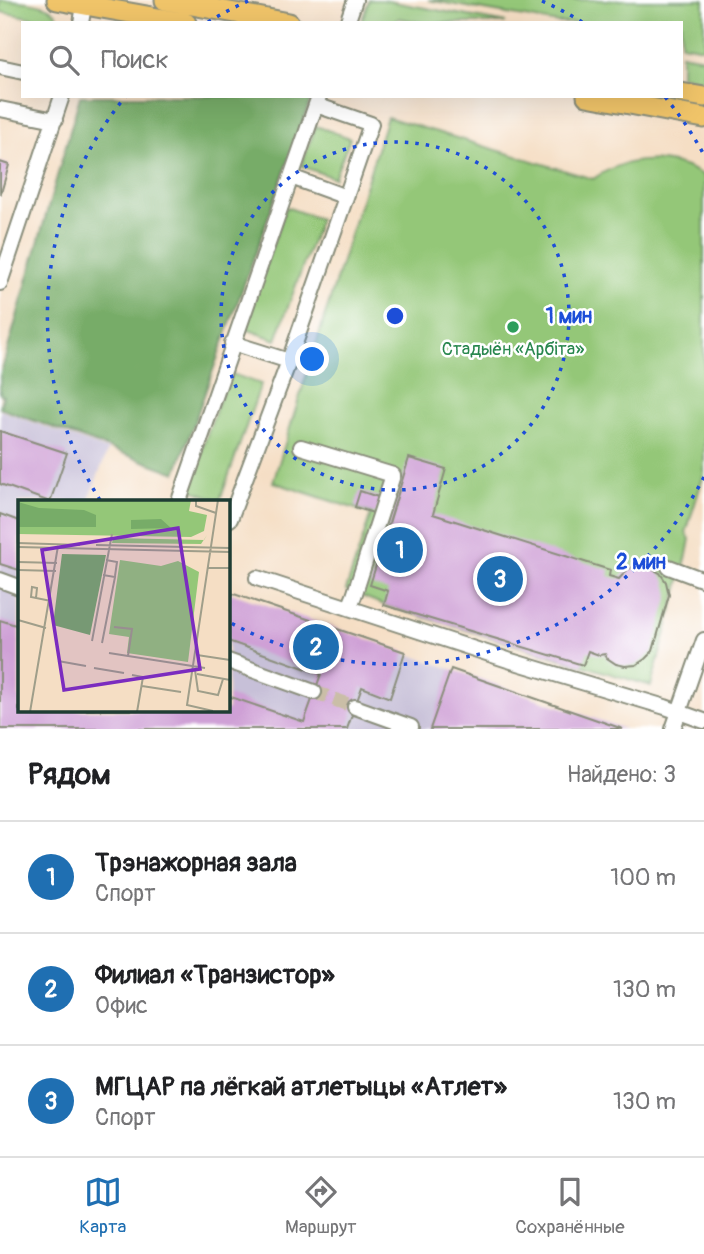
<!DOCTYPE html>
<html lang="ru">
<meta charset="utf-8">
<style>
body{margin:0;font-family:Pangolin,sans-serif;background:#f6f6f6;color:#202124}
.you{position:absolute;left:313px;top:360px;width:24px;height:24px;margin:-18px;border:5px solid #fff;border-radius:50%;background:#1a73e8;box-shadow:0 0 0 10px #1a73e833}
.badge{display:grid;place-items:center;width:46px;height:46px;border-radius:50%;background:#1f6fb2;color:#fff;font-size:23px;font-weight:700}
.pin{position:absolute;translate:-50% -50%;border:4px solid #fff;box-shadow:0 2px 7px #0006}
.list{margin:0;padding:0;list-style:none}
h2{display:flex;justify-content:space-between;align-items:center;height:91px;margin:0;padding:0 28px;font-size:30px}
h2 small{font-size:23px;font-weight:400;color:#757577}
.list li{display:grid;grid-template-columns:46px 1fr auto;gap:21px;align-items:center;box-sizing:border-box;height:112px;padding:0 28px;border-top:2px solid #e0e0e0}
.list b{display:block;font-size:26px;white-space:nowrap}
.list p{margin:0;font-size:23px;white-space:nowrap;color:#757577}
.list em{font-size:23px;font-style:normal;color:#757577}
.icon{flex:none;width:38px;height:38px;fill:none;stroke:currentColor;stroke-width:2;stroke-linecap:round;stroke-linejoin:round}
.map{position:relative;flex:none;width:704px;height:729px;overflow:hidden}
.search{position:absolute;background:#fff;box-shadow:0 7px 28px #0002;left:21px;right:21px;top:21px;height:77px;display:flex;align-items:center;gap:18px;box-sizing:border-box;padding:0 24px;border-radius:0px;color:#757577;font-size:26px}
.sheet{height:427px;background:#fff}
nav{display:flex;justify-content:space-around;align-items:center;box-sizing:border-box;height:98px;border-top:2px solid #e0e0e0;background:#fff;font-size:19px;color:#757577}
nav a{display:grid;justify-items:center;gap:4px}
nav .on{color:#1f6fb2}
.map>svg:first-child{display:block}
.industrial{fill:#c7c0d8}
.green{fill:#94c778;stroke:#5a8256;stroke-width:2}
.forest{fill:#77ac68;stroke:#4b744e;stroke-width:2}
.building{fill:#cfa0d6}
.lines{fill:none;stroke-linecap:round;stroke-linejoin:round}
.minor-tunnel{stroke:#cabea7;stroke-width:14;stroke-dasharray:14 7;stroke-linecap:butt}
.minor-casing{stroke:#8a8e7c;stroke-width:18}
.major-casing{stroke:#8a8e7c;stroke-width:23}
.minor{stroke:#fff;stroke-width:14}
.major{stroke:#f0c469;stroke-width:19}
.ring{fill:none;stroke:#1d4ed8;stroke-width:3.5;stroke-dasharray:3.5 7}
.leisure-dot{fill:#2e9e5b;stroke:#fff;stroke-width:2.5}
.labels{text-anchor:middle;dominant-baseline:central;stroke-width:5;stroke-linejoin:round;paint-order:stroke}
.leisure-label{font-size:18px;fill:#27864d;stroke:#fff}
.inset-road{fill:none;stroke:#9f9e8a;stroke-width:2}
.view{fill:#7b2cbf;fill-opacity:0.15;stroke:#7b2cbf;stroke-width:3.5}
.inset-edge{fill:none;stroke:#1f3d34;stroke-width:3.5}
.centre{fill:#1d4ed8;stroke:#fff;stroke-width:3.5}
.ring-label{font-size:21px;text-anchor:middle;font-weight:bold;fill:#1d4ed8;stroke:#fff;stroke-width:5;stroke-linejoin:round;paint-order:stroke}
</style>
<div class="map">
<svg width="704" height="729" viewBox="0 0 704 729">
<rect width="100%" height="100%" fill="#fff"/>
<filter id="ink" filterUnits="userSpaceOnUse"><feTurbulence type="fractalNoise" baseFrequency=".0143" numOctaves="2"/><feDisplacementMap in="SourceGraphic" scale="14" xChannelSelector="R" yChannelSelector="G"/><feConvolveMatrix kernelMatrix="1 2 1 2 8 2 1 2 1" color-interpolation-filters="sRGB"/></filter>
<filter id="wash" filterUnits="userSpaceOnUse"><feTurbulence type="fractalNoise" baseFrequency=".00686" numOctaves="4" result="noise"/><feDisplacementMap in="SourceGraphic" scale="28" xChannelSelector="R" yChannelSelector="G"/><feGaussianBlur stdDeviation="1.57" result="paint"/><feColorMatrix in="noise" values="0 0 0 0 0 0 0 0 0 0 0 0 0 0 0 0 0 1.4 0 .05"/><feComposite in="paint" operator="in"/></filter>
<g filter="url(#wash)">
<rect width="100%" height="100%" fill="#f5dec4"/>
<!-- industrial -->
<path class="industrial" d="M0,410L108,450L88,501L19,502V710H228V592L625,729H0Z"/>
<!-- green -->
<path class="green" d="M0,0C13,0 41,2 51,9C57,13 59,18 62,23L0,12Z
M369,0H383L506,23H423L399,18L394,23H361Z
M428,0H704V48L681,44V23H558Z
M681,54L704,58V81L681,76Z
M387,117L593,179C626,156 669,154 704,176V474L686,533L690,539L687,555L651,686L384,605L346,590L371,514L273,482Z
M316,126L350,138L334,178L301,166Z
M286,207L320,219L276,340L243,328Z
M229,373L261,384L220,500L188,489Z"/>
<!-- forest -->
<path class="forest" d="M80,96H312L176,473L0,408L3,396L0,394V376Z"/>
<g id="blocks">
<!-- building -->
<path class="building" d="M0,162L9,165L1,193L0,192Z
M0,431L67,453L50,502L0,484Z
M409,458L446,469L433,514L610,570L609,576L619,579L628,569L638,565L649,567L660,573L666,582L669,595L653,651L645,659L636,665L625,666L616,664L607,658L605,654L599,655L588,651L583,665L384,605L388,591L370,585Z
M360,491L381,498L376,514L355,507Z
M0,514L19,521V570L0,564Z
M228,592L405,652L390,698L362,687L347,729H0V620L19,626V710H228V696L304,722L321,674L228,641Z
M451,669L623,729H430Z"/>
</g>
</g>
<g filter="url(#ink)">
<use href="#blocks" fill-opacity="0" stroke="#8a8e7c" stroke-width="2"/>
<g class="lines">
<!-- minor-tunnel -->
<path class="minor-tunnel" d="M314,692L355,707"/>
<!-- minor casing -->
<g class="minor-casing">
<path id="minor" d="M81,23L85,0
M347,23L355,0
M0,67L23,72
M316,105L371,124L346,197
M0,109L55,120
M0,283L62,96
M232,343L289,361
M301,447L393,475L354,596L349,608
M179,501L319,96
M230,519L289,361L346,197L291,177
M669,567L704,580
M257,578L508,660L665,707L704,721
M0,580L19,587
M228,661L314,692
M355,707L411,727L410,729
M673,729L704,640"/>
</g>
<!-- major casing -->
<g class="major-casing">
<path id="major" d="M57,0L186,23
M165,0L289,23
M681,93L704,97
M587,96L704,118"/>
</g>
<!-- minor -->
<use href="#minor" class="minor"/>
<!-- major -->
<use href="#major" class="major"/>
</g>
</g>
<!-- distance rings -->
<g class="ring">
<circle cx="395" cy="316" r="174"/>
<path d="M704 477A348 348 0 0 1 229 622M100 500A348 348 0 0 1 125 97M208 22A348 348 0 0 1 248 1M542 1A348 348 0 0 1 582 22M665 97A348 348 0 0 1 704 155"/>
</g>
<!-- markers -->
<circle class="leisure-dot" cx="513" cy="327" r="7"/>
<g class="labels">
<!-- leisure labels -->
<g class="leisure-label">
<text x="513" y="349">Стадыён «Арбіта»</text>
</g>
</g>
<!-- overview -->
<g transform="translate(18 500)">
<rect width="212" height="212" fill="#f5dec4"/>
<path d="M0,0H173L171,11L189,15L186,31L173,37L0,34ZM189,35L183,44L94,43L95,38L186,40ZM102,60L143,66L160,61L181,72L170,162L109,153L111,137L91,134Z" fill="#94c778"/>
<path d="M0,2L21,8L66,10L78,15V27H0ZM143,19L153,28L113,29V20ZM44,54L88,55L72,135L35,125Z" fill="#77ac68"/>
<path class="inset-road" d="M178,0V6L198,13M0,43L62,45M78,45L212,48M0,47L212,52M88,60L99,62L97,76M0,62L39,63M190,68H212M0,70L38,71M18,98L19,88L14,87L13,97L33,101M0,120L28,128M96,127L114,129L110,156M74,141L94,34M84,143L97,77L85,75M91,153L187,168M179,155L212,160M40,161L68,166M76,168L106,173M177,170L180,191L200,195L205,179M179,174L212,180M114,175L125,177L119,212M124,186L163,192M195,211L169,205L200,0M12,212L40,46"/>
<path class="view" d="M160,28L182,169L46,190L24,50Z"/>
<rect width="212" height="212" class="inset-edge"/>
</g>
<circle cx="395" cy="316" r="10" class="centre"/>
<g class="ring-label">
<text x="569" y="323">1 мин</text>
<text x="641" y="569">2 мин</text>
</g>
</svg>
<div class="you"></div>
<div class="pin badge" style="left:400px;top:550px">1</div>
<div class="pin badge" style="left:316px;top:647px">2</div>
<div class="pin badge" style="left:500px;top:579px">3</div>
<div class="search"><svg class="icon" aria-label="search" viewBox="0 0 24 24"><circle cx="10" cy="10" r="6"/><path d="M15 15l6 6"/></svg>Поиск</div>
</div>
<section class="sheet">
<h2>Рядом<small>Найдено: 3</small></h2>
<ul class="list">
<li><span class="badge">1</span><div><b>Трэнажорная зала</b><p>Спорт</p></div><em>100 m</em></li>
<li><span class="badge">2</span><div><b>Филиал «Транзистор»</b><p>Офис</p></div><em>130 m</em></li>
<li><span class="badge">3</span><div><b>МГЦАР па лёгкай атлетыцы «Атлет»</b><p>Спорт</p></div><em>130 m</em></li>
</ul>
</section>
<nav>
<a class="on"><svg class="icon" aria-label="map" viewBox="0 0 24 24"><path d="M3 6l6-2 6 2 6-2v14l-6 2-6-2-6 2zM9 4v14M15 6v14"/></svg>Карта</a>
<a><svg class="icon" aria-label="directions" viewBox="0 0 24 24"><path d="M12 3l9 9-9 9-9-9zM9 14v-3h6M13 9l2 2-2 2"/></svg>Маршрут</a>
<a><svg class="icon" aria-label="saved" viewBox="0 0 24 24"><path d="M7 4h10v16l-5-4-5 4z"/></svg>Сохранённые</a>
</nav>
